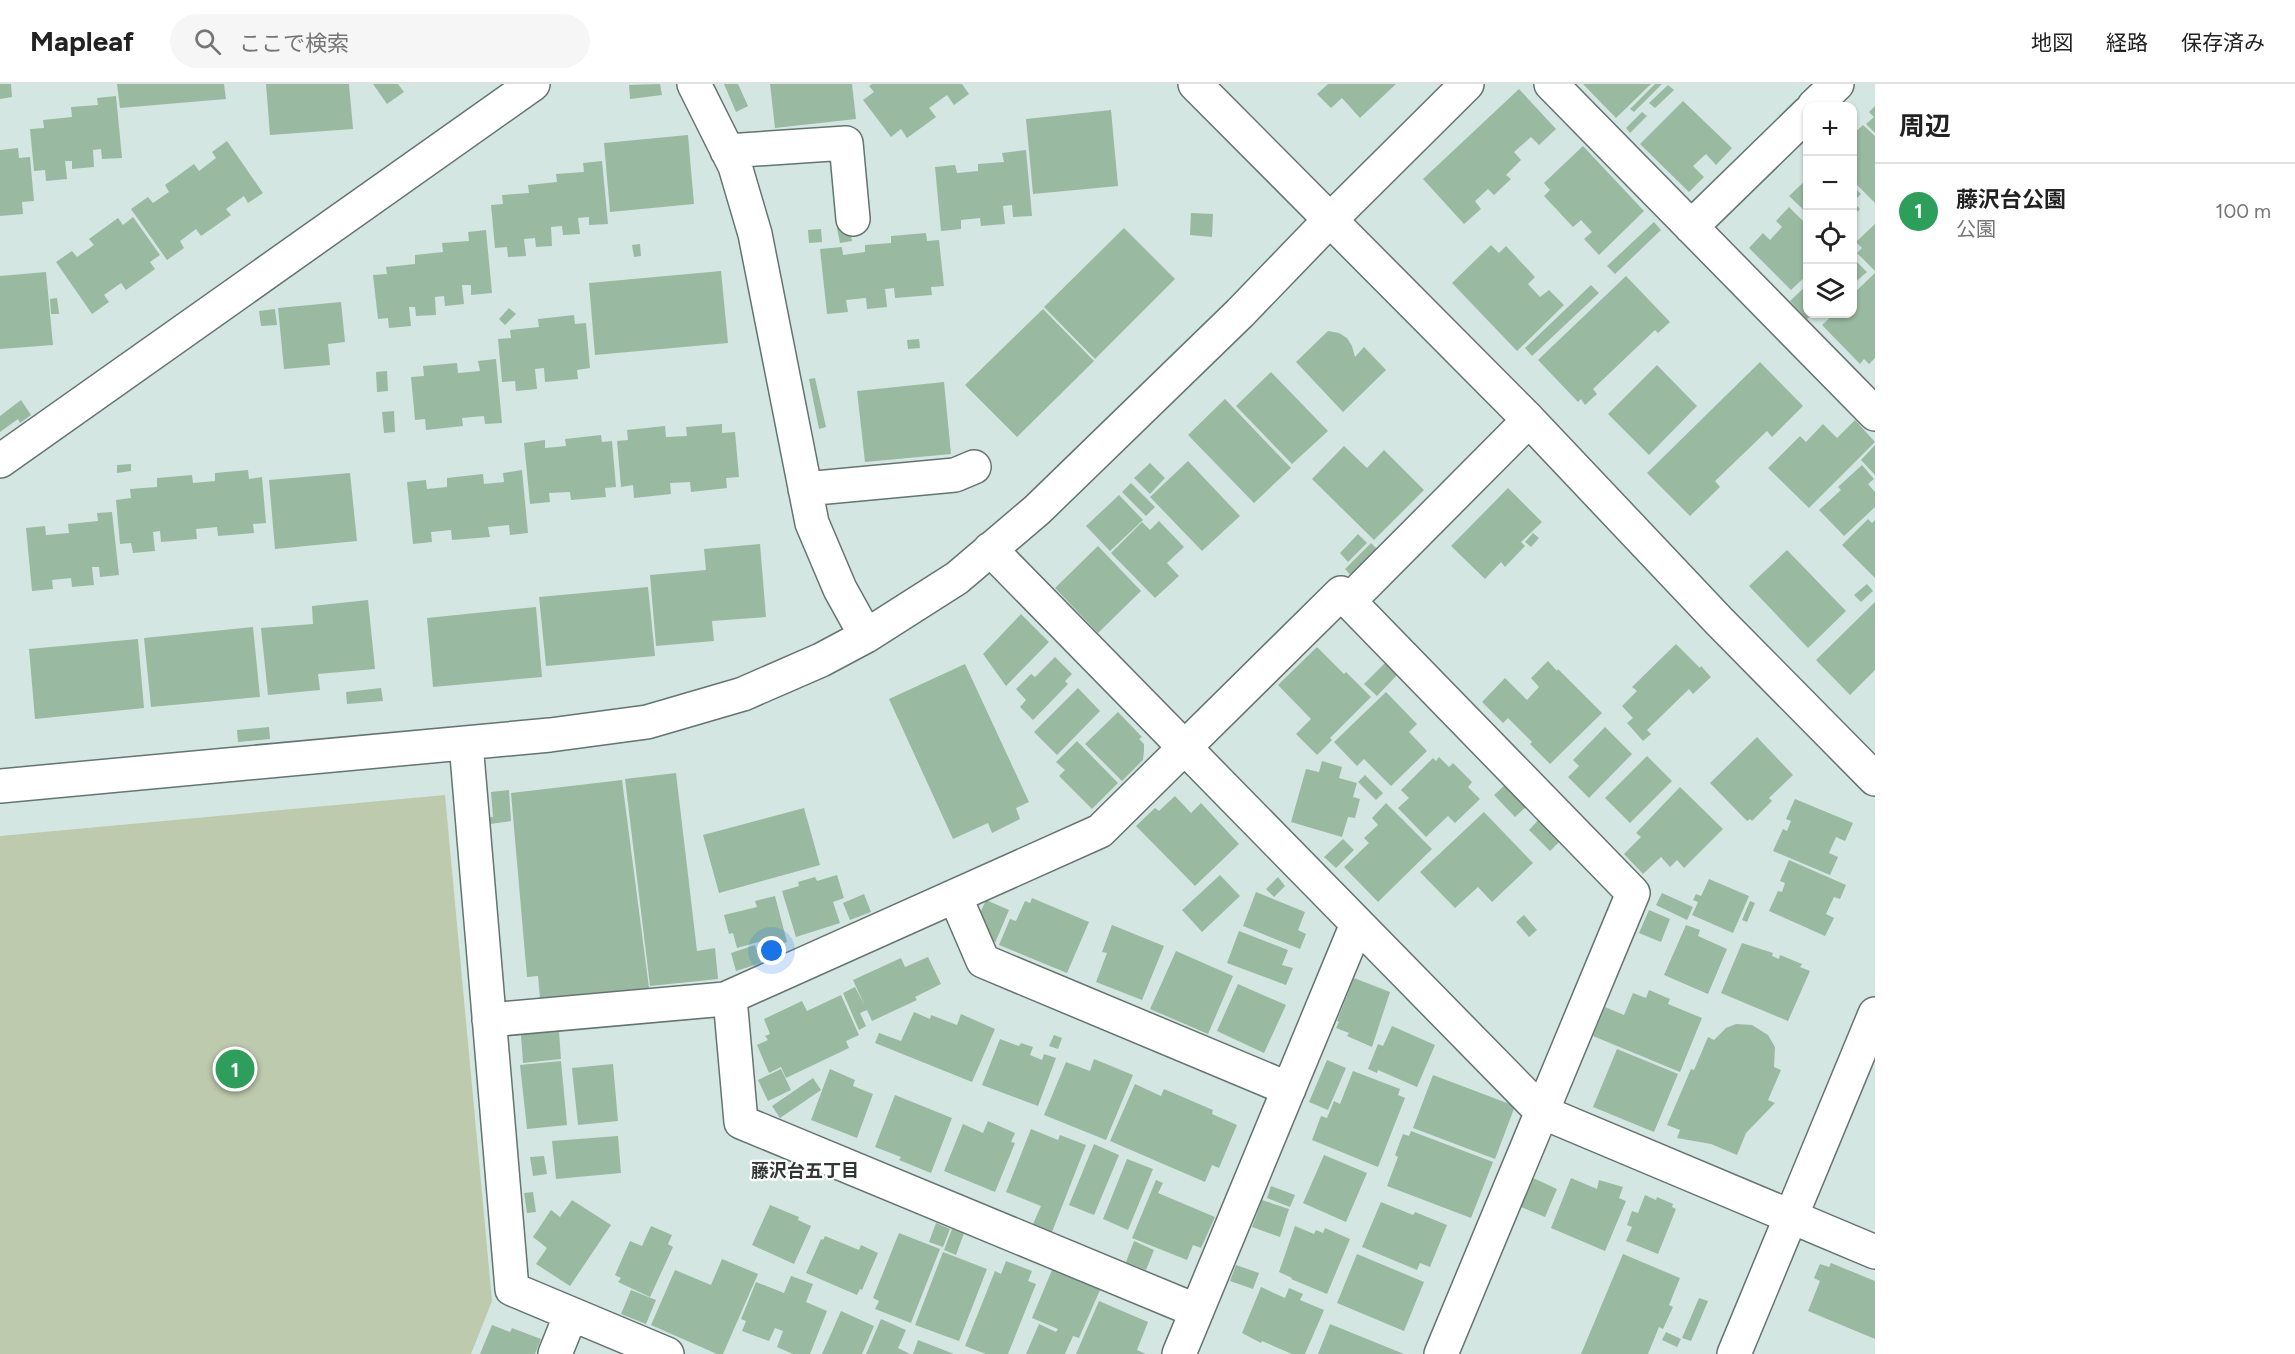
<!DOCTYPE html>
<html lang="ja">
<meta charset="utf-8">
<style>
body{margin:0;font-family:Figtree,"Noto Sans JP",sans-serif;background:#f6f6f6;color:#222}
.controls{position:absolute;right:18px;top:18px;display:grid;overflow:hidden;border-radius:12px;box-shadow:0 2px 4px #0004}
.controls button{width:54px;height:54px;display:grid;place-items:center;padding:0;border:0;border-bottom:2px solid #e0e0e0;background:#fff;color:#222;font:30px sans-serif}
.you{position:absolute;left:772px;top:867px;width:21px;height:21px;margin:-15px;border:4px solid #fff;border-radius:50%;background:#1a73e8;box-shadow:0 0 0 9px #1a73e833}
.badge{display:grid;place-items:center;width:39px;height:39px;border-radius:50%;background:#1a73e8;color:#fff;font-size:20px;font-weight:700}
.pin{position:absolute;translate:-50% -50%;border:3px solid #fff;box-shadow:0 2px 6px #0006}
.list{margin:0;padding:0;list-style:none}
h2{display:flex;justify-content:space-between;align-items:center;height:78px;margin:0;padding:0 24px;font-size:26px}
h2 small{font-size:20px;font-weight:400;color:#767676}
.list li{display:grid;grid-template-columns:39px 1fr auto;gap:18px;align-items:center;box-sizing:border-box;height:96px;padding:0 24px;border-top:2px solid #e0e0e0}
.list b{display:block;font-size:22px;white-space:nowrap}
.list p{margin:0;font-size:20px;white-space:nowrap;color:#767676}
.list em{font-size:20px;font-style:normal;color:#767676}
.icon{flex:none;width:33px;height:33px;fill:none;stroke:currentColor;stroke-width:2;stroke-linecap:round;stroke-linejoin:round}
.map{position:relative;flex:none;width:1875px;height:1270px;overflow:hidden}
header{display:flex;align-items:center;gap:36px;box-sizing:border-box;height:84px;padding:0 30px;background:#fff;border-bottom:2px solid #e0e0e0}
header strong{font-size:28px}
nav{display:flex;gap:33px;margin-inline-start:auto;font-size:21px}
.search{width:420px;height:54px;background:#f6f6f6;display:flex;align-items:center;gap:15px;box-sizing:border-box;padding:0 21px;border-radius:33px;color:#767676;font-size:22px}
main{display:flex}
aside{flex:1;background:#fff}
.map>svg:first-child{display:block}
.green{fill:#becaad}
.building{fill:#99b9a1}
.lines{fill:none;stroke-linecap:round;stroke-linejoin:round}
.minor-casing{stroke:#647470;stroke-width:36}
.minor{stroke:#fff;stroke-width:33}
.labels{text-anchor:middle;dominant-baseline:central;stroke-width:4.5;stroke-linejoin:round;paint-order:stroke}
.neighbourhood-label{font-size:18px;font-weight:bold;fill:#303735;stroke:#fff}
</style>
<header>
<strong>Mapleaf</strong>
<div class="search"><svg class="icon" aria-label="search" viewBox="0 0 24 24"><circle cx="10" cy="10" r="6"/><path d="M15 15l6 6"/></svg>ここで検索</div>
<nav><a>地図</a><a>経路</a><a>保存済み</a></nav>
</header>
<main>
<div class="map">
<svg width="1875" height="1270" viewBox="0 0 1875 1270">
<rect width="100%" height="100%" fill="#d4e6e2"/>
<!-- green -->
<path class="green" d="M445,711L492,1217L471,1270H0V752Z"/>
<!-- building -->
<path class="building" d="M0,0H11L12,13L0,15Z
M117,0H224L226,15L120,24Z
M266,0H349L353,45L270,51Z
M373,0H398L404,8L387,20Z
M660,0L662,11L630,15L629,1Z
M724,0H738L748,22L736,28Z
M770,0H852L856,35L775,44Z
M872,0H962L969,10L954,21L947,11L929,24L936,33L907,54L901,45L891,53L863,16L874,8L869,2Z
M1328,0H1396L1360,34L1342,14L1331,24L1317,10Z
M1583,0H1651L1616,34Z
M1655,0H1662L1634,28L1630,25Z
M1668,1L1674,6L1655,24L1649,19Z
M1519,5L1556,45L1539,61L1531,53L1514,68L1521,76L1506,91L1511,95L1494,111L1488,105L1475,117L1481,125L1464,140L1423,95Z
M116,12L122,74L102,75L101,65L93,66L94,83L72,85V77H65L67,95L46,97L45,86L34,87L30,45L44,44L43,36L72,33L71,23L98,21L97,14Z
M1683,17L1732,64L1716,81L1706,70L1693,82L1704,93L1689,108L1640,60Z
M1875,22V49L1866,40L1874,33L1869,28Z
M1111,26L1118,102L1033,110L1026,35Z
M1642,28L1647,32L1630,49L1626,44Z
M1863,41L1875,52V119L1852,96V51Z
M688,51L694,120L610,128L604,59Z
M227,57L263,109L248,119L244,112L226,125L231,131L201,152L196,145L180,157L184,164L167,176L131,125L148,113L153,119L169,108L165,101L194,80L199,87L216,74L212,68Z
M1583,62L1644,127L1599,171L1584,155L1592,148L1581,136L1573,143L1544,112L1550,106L1544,99Z
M18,64L19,74L30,73L34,117L22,118L23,130L0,132V66Z
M1026,66L1032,132L1013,133L1012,121L1003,122L1005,140L981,142L980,134L961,136V145L941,147L935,83L955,81L957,89L978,87V80L1004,78L1002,69Z
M602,77L608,140L589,141V133L578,134L580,150L563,151L562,142L551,143L552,162L536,163L535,154L524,155L526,172L508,173L507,163L495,164L491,121L503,120L502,111L529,109L528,101L557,98L556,90L584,88L583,79Z
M1808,94V130L1789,112Z
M1852,101L1861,110L1853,118L1860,125L1852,133Z
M1789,123L1808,142V190L1791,206L1749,164L1763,149L1770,156L1782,143L1776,137Z
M1191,129L1213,130L1212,153L1190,151Z
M133,133L160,171L150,178L155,185L126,206L121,199L104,211L109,218L92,230L56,178L72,167L77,173L94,161L89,155L118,134L123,141Z
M1654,138L1661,146L1615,190L1607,182Z
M1875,140V187L1857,169L1862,164L1856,158Z
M850,143L852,157L840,159L837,144Z
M1124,144L1175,195L1095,275L1044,223Z
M821,145L822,158L809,159L808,146Z
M486,146L492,209L471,211V201H462L464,220L445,222L444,212L435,213L436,231L416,232L415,223H409L411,242L389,244L388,234L378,235L373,191L387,190L386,183L415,180V171L443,168L442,159L469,157L468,148Z
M926,149L927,157L939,156L944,202L931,203L932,211L895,214L894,204L885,205L887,223L867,225L866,214L846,216L848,228L827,230L820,165L842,163L843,171L865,168V161L891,159V152Z
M640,160L641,172L634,173L632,161Z
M1491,161L1499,169L1506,162L1535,193L1528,200L1540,213L1549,206L1564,221L1517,267L1452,199Z
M1852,173L1867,188L1852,201Z
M721,187L728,259L595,271L589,199Z
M46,188L53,261L0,265V192Z
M1875,189V274L1869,280L1864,275L1860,280L1822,241L1834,230H1852V211Z
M1626,192L1670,238L1658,249L1655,246L1593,305L1597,310L1585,321L1581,315L1578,318L1538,276Z
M1808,200V230H1813L1807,235L1790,217Z
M1591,201L1599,209L1532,272L1525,264Z
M57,214L59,230H51L50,215Z
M341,218L345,258L328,260L330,281L284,285L278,224Z
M509,224L516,230L505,241L499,235Z
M275,225L277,241L261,242L259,227Z
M1043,225L1094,277L1017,353L965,301Z
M574,231L575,240L586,239L590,284L577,286L578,295L545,298L544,284L535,285L537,305L516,307L515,297L502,298L498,255L511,254L510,246L539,243L538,235Z
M1328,247L1339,249L1347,254L1352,262L1355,273L1364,263L1386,286L1343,328L1296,278Z
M919,255L920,264L908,265L907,256Z
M496,275L502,339L485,340L484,332L462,334L463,342L426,346L425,335L415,336L411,293L424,292L423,282L457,279L458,289L480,287L478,277Z
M1760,278L1803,322L1772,353L1767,347L1715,397L1720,403L1690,432L1647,389Z
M1657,281L1697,322L1649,371L1608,330Z
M387,287L388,307L377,308L376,288Z
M1271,288L1328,347L1292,380L1236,322Z
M815,294L826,343L819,345L809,295Z
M944,298L951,370L865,378L857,307Z
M1225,315L1291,384L1254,419L1188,351Z
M21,316L31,331L20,339L18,335L0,348V332Z
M394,327L395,348L384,349L382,328Z
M1855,336L1875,358L1809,424L1768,384L1800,352L1806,358L1823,340L1837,354Z
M722,340V349L735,348L739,393L726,394L727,404L691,408L690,398L670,399L671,410L634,414L633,401L621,403L617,357L628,356L627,346L665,342L666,353L687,352L686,343Z
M601,351L602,358L612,357L616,403L605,404L606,413L571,416L570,408L549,409L550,418L530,420L524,359L545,356V364L566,362L565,355Z
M1875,361V391L1861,376Z
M1344,362L1367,384L1384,366L1424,406L1374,456L1312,395Z
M1188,377L1240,432L1202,467L1150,413Z
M1150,379L1165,394L1150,410L1134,394Z
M131,380V387L117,389V381Z
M1862,381L1874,395L1868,400L1875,408V423L1844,452L1819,426L1841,406L1838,403Z
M248,386L249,395L262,393L266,439L253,440L254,449L218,452L217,443L196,445L197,455L161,458L160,447L153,448L155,467L133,469L131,459L120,460L116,416L131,414L130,405L157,403V394L192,391L193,399L215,397V389Z
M522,386L528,449L510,451L509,441L488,443L490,453L452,456L451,446L431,448L432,458L413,460L407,398L426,396L427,405L447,403V394L483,390L484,400L504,398L503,389Z
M350,389L357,457L275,465L269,396Z
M1131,399L1155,423L1146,432L1122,408Z
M1508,404L1542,438L1521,458L1525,462L1505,483L1501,478L1485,495L1451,462Z
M1119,411L1143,436L1110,467L1086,442Z
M112,428L119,491L100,493L99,483H92L94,501L72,503L71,494L52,496L53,505L32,507L26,444L45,442L46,451L69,449L68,440L98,437L97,429Z
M1868,435L1872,439L1875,436V494L1842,461Z
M1159,437L1184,463L1167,479L1179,492L1155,514L1111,469L1142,438L1150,446Z
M1533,449L1539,454L1531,463L1525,458Z
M1358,450L1367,459L1348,478L1340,469Z
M1371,459L1381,469L1354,495L1345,485Z
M760,460L766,533L712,537L714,557L656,562L650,491L706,486L704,465Z
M1098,462L1141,507L1098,549L1055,504Z
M1787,466L1846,527L1808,564L1749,502Z
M1867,500L1873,507L1861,518L1854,511Z
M648,503L655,572L546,582L539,513Z
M368,516L375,585L318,590L320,606L268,611L261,544L313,540L312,522Z
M1875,518V586L1850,611L1816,576Z
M536,523L542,593L433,603L427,534Z
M1021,530L1049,558L1006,602L983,570Z
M253,543L260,613L151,623L144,554Z
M138,555L144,624L35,635L29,565Z
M1676,560L1700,584L1701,582L1711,593L1693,610L1689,605L1647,646L1651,650L1643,657L1627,639L1633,634L1622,622L1637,607L1632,603Z
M1317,563L1344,590L1346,588L1371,613L1330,654L1332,656L1317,671L1296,650L1311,635L1278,601Z
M1055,573L1072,590L1065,597L1068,600L1033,636L1020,623L1026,616L1016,605L1031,590L1035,593Z
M1548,577L1557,587L1558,585L1602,629L1550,680L1530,660L1532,658L1508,634L1503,639L1482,618L1505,594L1527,616L1539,603L1531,594Z
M1386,578L1398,590L1377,612L1364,600Z
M965,580L1029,718L1016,724L1020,735L992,749L988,739L953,755L889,615Z
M381,604L383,617L347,620L346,608Z
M1078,604L1100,627L1057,671L1034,648Z
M1386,608L1417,640L1409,648L1427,667L1391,702L1364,675L1357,682L1334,658Z
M1118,628L1142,653L1139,655L1144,660V667L1143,676L1122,697L1085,660Z
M269,643L270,655L238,658L237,646Z
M1605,643L1632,670L1589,714L1568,693L1579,682L1573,676Z
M1757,653L1793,691L1769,714L1772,717L1752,737L1750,735L1747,737L1710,699Z
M1077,657L1118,699L1092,725L1059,692L1065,686L1056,678Z
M1647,672L1672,697L1630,739L1605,714Z
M1439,673L1449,683L1453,679L1472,698L1468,703L1480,715L1455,739L1448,732L1426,753L1398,724L1409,714L1401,706L1433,674L1436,677Z
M1322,677L1342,683L1339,694L1357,699L1353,713L1360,715L1355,734L1348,733L1342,753L1291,738L1306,685L1319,688Z
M676,689L697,867L715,864L718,895L650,902L625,695Z
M1365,691L1383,709L1376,716L1358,698Z
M622,696L649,904L540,914L538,892L527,893L511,709Z
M1506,700L1527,722L1515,733L1494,711Z
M1680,703L1723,745L1684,784L1677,776L1670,783L1661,773L1643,790L1624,770L1641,753L1636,749Z
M509,706L511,737L490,740L489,733H493L491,708Z
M1175,712L1191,729L1201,719L1239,760L1195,802L1136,742L1155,724L1159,727Z
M1795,715L1853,739L1845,757L1836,753L1829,769L1838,773L1830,791L1773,767L1783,745L1787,747L1791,737L1786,735Z
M1386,719L1432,765L1378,818L1344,783L1369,759L1364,754L1378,741L1372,734Z
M804,724L820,781L719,809L703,751Z
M1484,728L1533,779L1492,818L1478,803L1455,824L1420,788Z
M1540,734L1561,756L1550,767L1529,746Z
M1343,755L1354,766L1336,784L1324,773Z
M1789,776L1846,801L1840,815L1834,813L1826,830L1834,834L1825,852L1769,827L1778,807L1782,808L1785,799L1780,797Z
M837,791L844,814L833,818L840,839L796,853L782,807L799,802L798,798L815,793L817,797Z
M1220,791L1240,812L1202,848L1182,826Z
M1278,793L1285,802L1274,813L1266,805Z
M1709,795L1749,812L1733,849L1692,831L1698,818L1693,816L1696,810L1701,812Z
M1256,808L1305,828L1298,846L1306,850L1300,865L1243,842Z
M1662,809L1693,823L1687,836L1656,821Z
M864,810L871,828L850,836L843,819Z
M775,812L787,858L764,864L762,857L737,864L733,849L729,850L724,831L757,823L755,817Z
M1032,814L1089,838L1067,889L999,861L1010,835L1016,837L1025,817L1030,819Z
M986,816L1009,826L995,859L984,843L980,829Z
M1750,817L1755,819L1747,838L1742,836Z
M1649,826L1670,835L1661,858L1639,849Z
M1524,831L1537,846L1529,853L1516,838Z
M1112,841L1164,862L1142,916L1096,898L1107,869L1102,868Z
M1686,841L1700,846L1698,852L1727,865L1708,910L1664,891Z
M1239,847L1288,866L1282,881L1293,884L1286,901L1227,879Z
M1742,859L1773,869L1772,872L1779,875L1780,871L1802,880L1800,883L1810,887L1788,937L1721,909Z
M755,861L761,879L736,887L731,869Z
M1176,867L1233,892L1208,950L1150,925Z
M928,873L941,900L915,913L917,916L872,937L867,926L860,929L866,942L859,946L843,909L855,903L865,922L853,896L901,874L905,883Z
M1354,894L1390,908L1372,963L1347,952L1349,949L1336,944L1339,938L1337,937Z
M1238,900L1286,921L1264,969L1217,947Z
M1649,906L1670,915L1668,920L1702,934L1680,988L1593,952L1605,923L1624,931L1633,909L1646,914Z
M841,911L859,951L846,957L849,964L786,994L781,983L769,989L757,961L768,956L765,952L770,950L764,935L802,917L807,927Z
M914,928L930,935L931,931L957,941L961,930L995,945L972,998L875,959L879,949L901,957Z
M1736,940L1752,941L1768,951L1775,963L1774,983L1781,986L1768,1016L1775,1019L1746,1049L1737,1071L1711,1060L1677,1054L1680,1046L1667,1041L1691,985L1694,986L1708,953L1714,956L1726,944Z
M1392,942L1435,961L1417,1003L1378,986L1377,989L1368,985L1378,960L1383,962Z
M559,948L561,975L523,979L521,951Z
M1054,951L1062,954L1058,965L1049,962Z
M1000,955L1019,962L1021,959L1033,963L1030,971L1042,976L1044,970L1056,974L1038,1022L982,1001Z
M1617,965L1678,990L1654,1048L1593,1023Z
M1094,975L1133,991L1106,1056L1044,1031L1066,978L1090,987Z
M1327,976L1346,984L1328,1026L1309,1018Z
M561,977L567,1041L527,1045L520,981Z
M613,980L618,1037L578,1041L572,984Z
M781,985L791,1006L768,1017L758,996Z
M830,985L855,996L853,1002L873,1010L857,1054L811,1036Z
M1353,987L1400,1005L1398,1011L1405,1014L1378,1083L1312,1056L1321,1032L1327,1034L1334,1017L1340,1020Z
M1433,991L1515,1022L1495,1075L1413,1044Z
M813,994L821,1006L780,1034L772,1022Z
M1135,1000L1161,1012L1164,1005L1213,1026L1212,1030L1237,1041L1219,1084L1212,1081L1205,1098L1110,1057Z
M895,1011L952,1034L931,1089L899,1076L901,1073L875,1063Z
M988,1037L1015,1049L1011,1058L1015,1059L995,1108L944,1087L963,1040L983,1049Z
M1031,1045L1058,1056L1060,1051L1086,1061L1052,1148L1033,1140L1041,1122L1006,1108Z
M1411,1047L1493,1078L1471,1134L1387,1102L1398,1073L1395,1071L1403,1050L1409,1052Z
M618,1052L621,1089L556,1095L552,1057Z
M1094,1060L1119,1071L1094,1131L1069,1121Z
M1324,1071L1367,1089L1346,1138L1303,1119Z
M544,1072L547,1090L533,1092L530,1073Z
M1127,1075L1153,1085L1128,1146L1103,1135Z
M1533,1094L1557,1105L1545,1133L1521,1123Z
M1571,1094L1597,1105L1599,1096L1623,1103L1619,1114L1626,1117L1605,1167L1551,1144Z
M1156,1096L1163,1099L1158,1109L1215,1133L1201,1164L1193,1161L1187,1176L1132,1154Z
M1271,1102L1295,1111L1290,1123L1267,1114Z
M533,1108L536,1128L527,1129L524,1109Z
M1645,1111L1656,1116L1657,1113L1673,1120L1672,1123L1676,1125L1658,1170L1626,1157L1632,1143L1627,1141L1632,1127L1638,1129Z
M572,1116L611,1141L570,1202L536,1180L547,1164L533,1153L551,1126L560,1133Z
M1262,1116L1289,1125L1280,1153L1252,1143Z
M1381,1118L1413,1131L1415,1128L1447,1141L1430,1183L1420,1179L1417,1186L1362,1163Z
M770,1121L799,1133L798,1136L811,1142L794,1180L752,1161Z
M936,1139L950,1145L943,1163L929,1158Z
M651,1142L672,1151L668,1160L673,1163L650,1213L618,1198L621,1194L615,1191L630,1157L642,1162Z
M1295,1142L1314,1150L1316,1146L1323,1149L1325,1144L1350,1155L1327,1210L1291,1195L1292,1194L1279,1188Z
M952,1145L964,1149L956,1171L944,1166Z
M899,1149L940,1165L911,1239L875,1225L879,1217L873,1214Z
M825,1152L859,1166L861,1161L878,1169L862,1206L860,1205L857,1211L806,1189L821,1155L823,1156Z
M1134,1157L1154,1166L1146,1186L1126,1178Z
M943,1168L987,1185L959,1257L915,1241Z
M1357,1170L1424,1198L1404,1247L1337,1219Z
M1623,1170L1680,1194L1669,1221L1673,1223L1663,1245L1659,1243L1648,1270H1581Z
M722,1175L758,1190L723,1270H717L651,1241L675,1186L711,1201Z
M1006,1177L1032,1187L1028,1197L1036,1200L1008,1270H986L965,1262L995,1187L1001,1190Z
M1831,1179L1875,1197V1255L1808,1227L1820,1197L1814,1194L1820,1180L1829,1183Z
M1236,1181L1259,1189L1253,1205L1230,1197Z
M1052,1186L1100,1206L1079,1254L1073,1252L1065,1270H1026L1039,1240L1056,1248L1058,1245L1032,1234Z
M791,1192L813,1200L806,1218L827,1227L810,1270H793L777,1263L783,1247L775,1244L769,1257L742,1247L746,1237L741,1235L756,1198L784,1209Z
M1261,1203L1285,1214L1289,1204L1303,1210L1300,1216L1324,1226L1305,1270H1292L1262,1257L1261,1259L1242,1249Z
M631,1206L656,1216L646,1240L621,1230Z
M1699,1214L1708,1217L1691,1257L1682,1254Z
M1099,1217L1148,1238L1137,1266L1146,1270H1076Z
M841,1227L874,1242L862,1270H822Z
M881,1235L906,1246L898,1264L910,1270H866Z
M1330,1240L1404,1270H1318Z
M492,1241L510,1248L512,1244L541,1255L535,1270H480Z
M1666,1248L1681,1255L1677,1263L1662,1256Z
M918,1256L954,1270H913Z"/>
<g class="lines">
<!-- minor casing -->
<g class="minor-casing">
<path id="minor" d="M694,0L735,82L755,150L812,439L840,505L866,552
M1195,0L1529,336L1719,537L1875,695
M1551,0L1875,330
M1814,22L1837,0
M727,67L846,59L853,135
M1691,143L1808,29
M0,377L533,0
M805,405L955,391L974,383
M990,465L1542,1028L1875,1168
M1349,517L1529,336
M466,659L512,1205L667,1270
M0,702L550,651L647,638L743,610L821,576L866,552L957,494L1037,426L1240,229L1323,143L1467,0
M955,812L983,877L1289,1005
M730,914L741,1038L1197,1227
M489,936L725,915L1100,747L1341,509L1633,809L1441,1270
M555,1270L571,1230
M1179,1270L1357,840
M1734,1270L1875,930"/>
</g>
<!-- minor -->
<use href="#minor" class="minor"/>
</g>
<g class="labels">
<!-- neighbourhood labels -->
<g class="neighbourhood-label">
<text x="805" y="1087">藤沢台五丁目</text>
</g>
</g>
</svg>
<div class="controls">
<button>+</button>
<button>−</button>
<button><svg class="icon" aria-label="locate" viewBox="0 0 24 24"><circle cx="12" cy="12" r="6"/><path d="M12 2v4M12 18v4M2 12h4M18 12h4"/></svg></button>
<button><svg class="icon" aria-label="layers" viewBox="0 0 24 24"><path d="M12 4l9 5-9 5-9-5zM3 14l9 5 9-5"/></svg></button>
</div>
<div class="you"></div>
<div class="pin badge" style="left:235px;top:985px;background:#2e9e5b">1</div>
</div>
<aside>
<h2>周辺<small></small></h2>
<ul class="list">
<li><span class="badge" style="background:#2e9e5b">1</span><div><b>藤沢台公園</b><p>公園</p></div><em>100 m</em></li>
</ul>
</aside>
</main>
